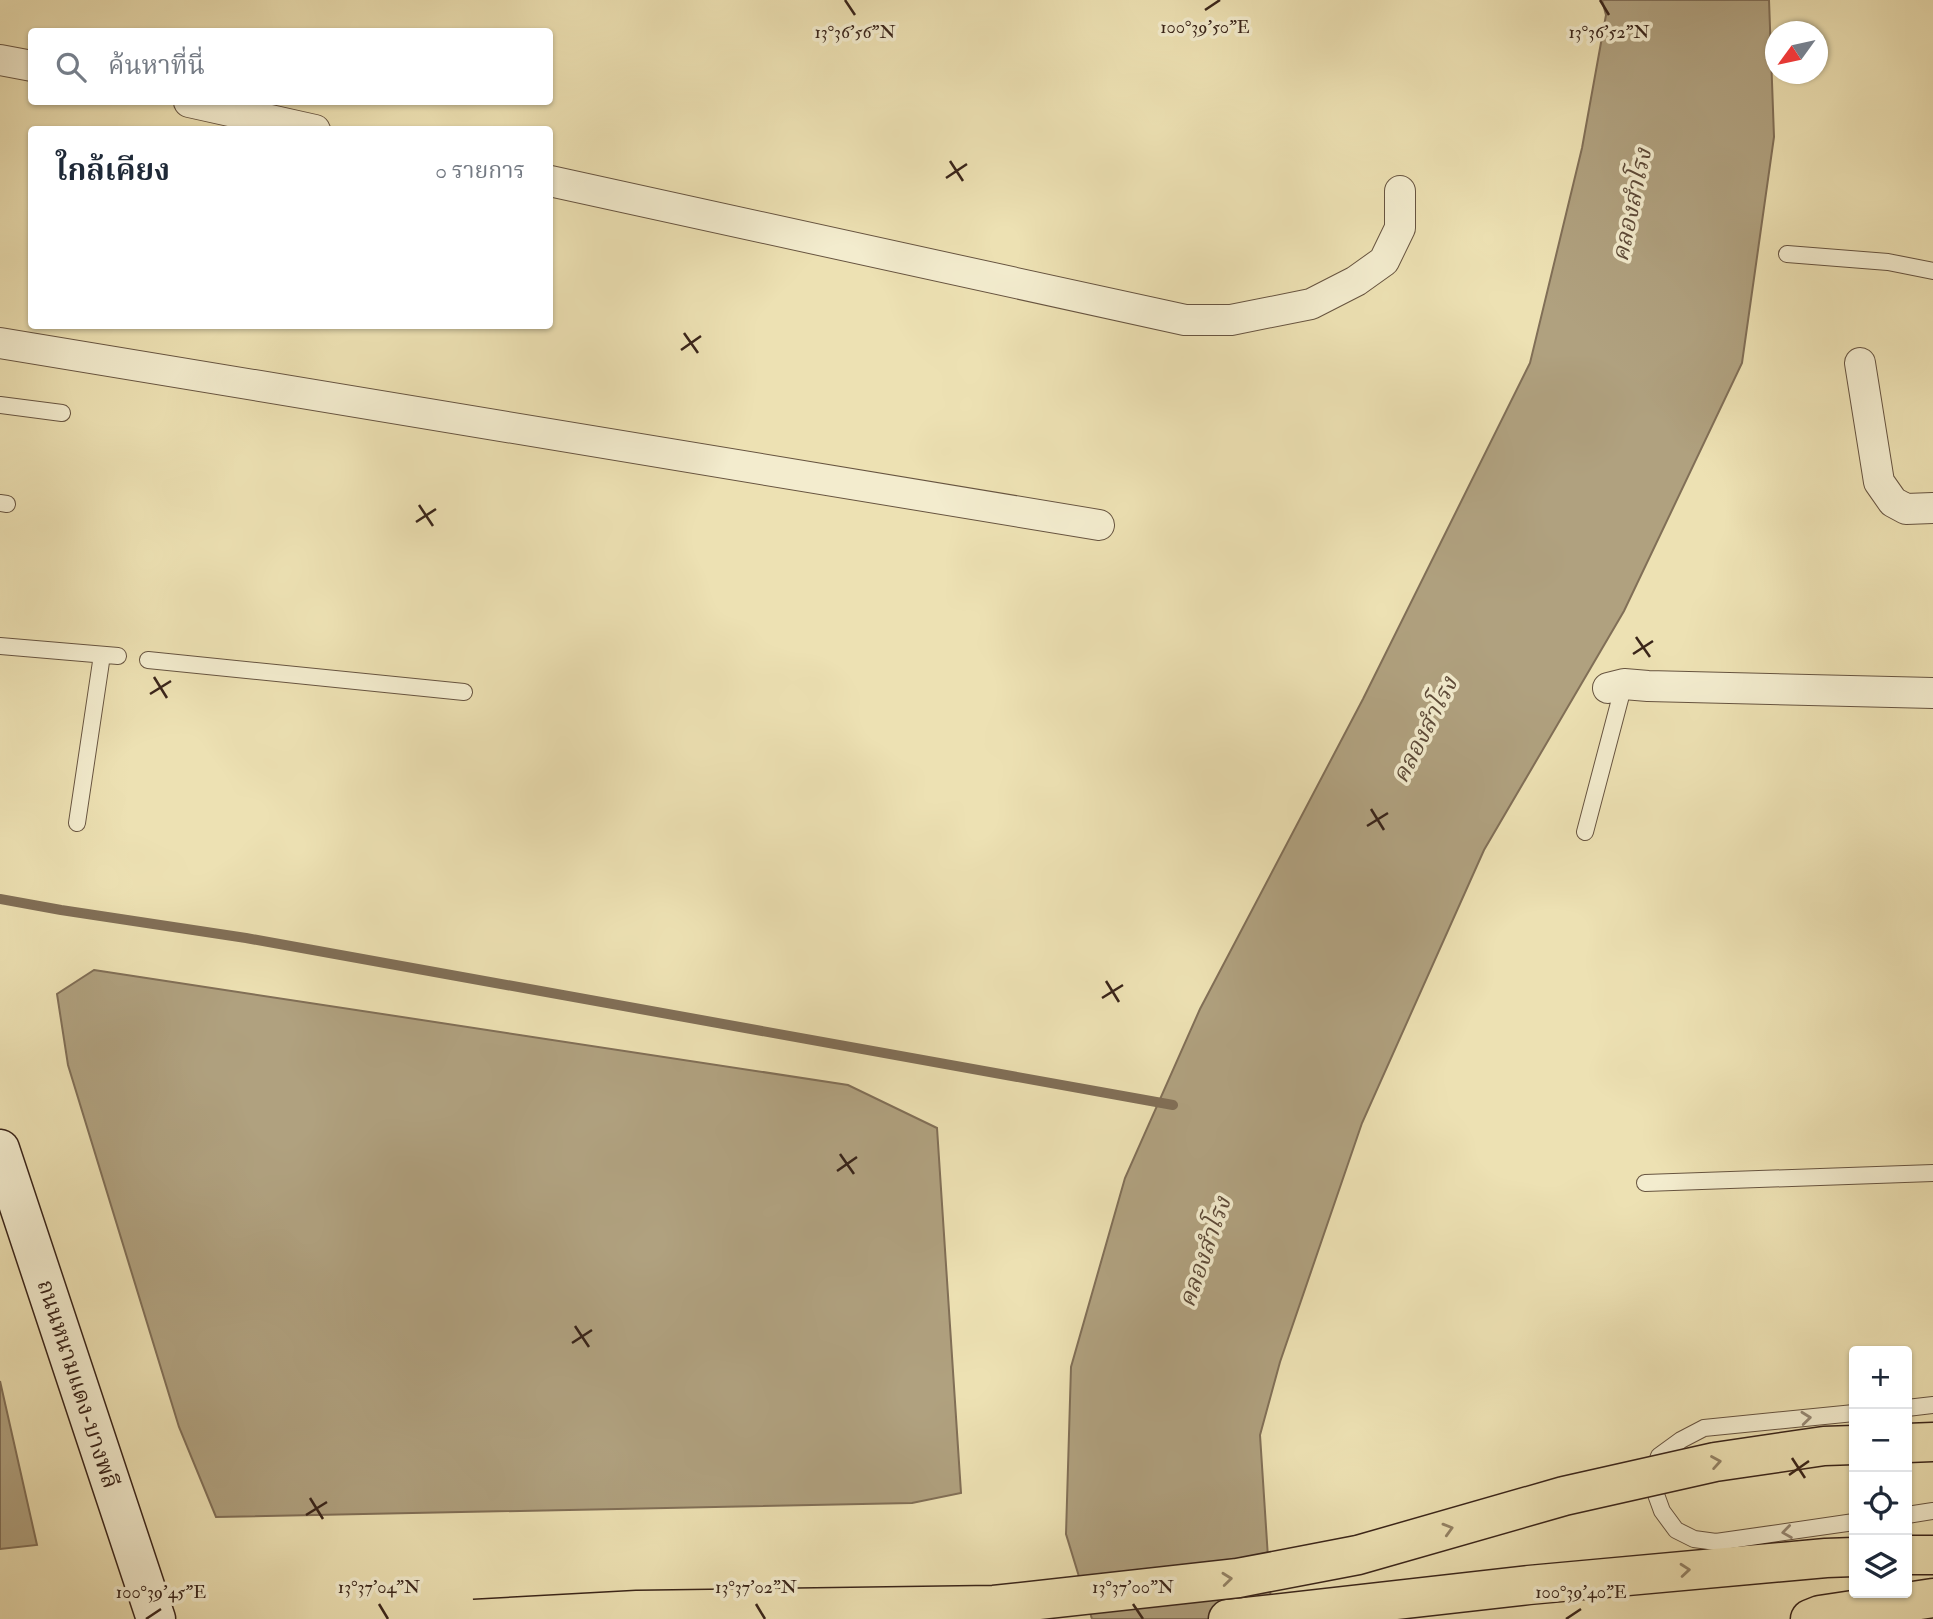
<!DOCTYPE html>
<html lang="th">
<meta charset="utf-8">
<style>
body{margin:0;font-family:"IM FELL Double Pica","Noto Serif Thai",serif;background:#f2f2f3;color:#1f2937}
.controls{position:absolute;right:21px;bottom:21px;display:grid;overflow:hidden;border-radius:7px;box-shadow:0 2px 5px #0004}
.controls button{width:63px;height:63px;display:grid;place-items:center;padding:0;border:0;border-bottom:2px solid #e0e1e3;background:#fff;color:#1f2937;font:35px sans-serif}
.compass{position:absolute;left:1765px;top:21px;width:63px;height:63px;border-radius:50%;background:#fff;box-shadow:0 2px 5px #0004;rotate:237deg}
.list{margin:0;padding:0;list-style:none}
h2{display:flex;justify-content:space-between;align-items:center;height:91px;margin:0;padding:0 28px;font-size:30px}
h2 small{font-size:23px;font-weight:400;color:#747a83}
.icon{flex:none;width:38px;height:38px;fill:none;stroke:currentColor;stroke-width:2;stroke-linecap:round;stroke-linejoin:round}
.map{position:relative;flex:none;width:1933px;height:1619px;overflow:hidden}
.search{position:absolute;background:#fff;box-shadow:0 2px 5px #0004;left:28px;top:28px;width:525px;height:77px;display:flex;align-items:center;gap:18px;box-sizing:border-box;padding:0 24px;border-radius:7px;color:#747a83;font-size:26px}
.panel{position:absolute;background:#fff;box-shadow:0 2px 5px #0004;left:28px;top:126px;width:525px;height:203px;border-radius:7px}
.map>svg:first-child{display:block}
.water{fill:#b0a17f;stroke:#816f57;stroke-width:2}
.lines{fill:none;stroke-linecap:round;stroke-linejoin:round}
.stream{stroke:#816f57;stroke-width:10}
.service-casing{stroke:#675440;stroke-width:18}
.minor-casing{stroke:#675440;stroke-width:32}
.secondary-casing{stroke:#3a251a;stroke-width:41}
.motorway-casing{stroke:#3a251a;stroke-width:41}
.service{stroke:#f3ecce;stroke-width:16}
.minor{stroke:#f3ecce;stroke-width:30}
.secondary{stroke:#f3ecce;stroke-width:38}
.motorway{stroke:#ede1b3;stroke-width:38}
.motorway-bridge-casing{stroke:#3a251a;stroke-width:41;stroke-linecap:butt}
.motorway-bridge{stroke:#ede1b3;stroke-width:38}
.oneway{stroke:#968874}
.oneway2{stroke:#948366}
.ticks{fill:none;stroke:#3a251a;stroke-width:2.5}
.labels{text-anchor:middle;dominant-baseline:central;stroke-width:7;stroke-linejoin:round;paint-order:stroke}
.street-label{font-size:23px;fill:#3a251a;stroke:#f3ecce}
.water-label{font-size:24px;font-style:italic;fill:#5d4a38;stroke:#f3ecce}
.ticks-label{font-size:18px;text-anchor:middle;fill:#3a251a;stroke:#f3ecce;stroke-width:7;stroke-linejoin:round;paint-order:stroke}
</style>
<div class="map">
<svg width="1933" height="1619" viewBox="0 0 1933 1619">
<rect width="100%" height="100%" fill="#ede1b3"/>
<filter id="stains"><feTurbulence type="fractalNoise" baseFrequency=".00286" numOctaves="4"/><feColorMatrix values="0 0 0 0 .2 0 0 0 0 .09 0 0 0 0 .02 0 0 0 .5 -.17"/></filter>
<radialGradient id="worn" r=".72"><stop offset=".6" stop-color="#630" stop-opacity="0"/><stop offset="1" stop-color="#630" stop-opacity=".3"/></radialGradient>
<!-- water -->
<path class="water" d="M1602,0H1769L1774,137L1742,363L1624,611L1484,850L1362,1123L1280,1362L1260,1435L1272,1619H1092L1066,1534L1071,1367L1125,1178L1200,1009L1363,699L1530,363L1582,148L1606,15Z
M94,970L848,1085L937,1128L961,1493L912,1503L216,1517L179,1427L68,1065L57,994Z
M0,1381L37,1545L0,1549Z"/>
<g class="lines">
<!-- stream -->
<path class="stream" d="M0,899L61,910L246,938L1173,1105"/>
<!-- service casing -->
<g class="service-casing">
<path id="service" d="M1787,254L1888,262L1933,271
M0,405L62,413
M0,503L7,504
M0,646L118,656
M148,660L464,692
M77,823L102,655
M1585,832L1624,684
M1645,1183L1933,1173
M1907,1408L1933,1405
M1854,1413L1704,1428L1681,1440L1659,1456L1653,1474L1654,1489L1662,1511L1676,1530L1694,1539L1716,1542L1854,1522
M1907,1515L1933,1511"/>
</g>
<!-- minor casing -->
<g class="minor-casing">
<path id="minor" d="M0,60L32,66
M189,102L315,130
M550,181L1185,320H1231L1311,304L1356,281L1384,261L1400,228V191
M0,343L1099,525
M1860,363L1879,482L1893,502L1906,509L1933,508
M1608,688L1624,684L1648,686L1933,693"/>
</g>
<!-- secondary casing -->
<g class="secondary-casing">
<path id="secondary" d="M0,1149L156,1619"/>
</g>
<!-- motorway casing -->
<g class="motorway-casing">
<path id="motorway" d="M1907,1443L1933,1442
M1907,1555H1933
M1228,1619L1529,1585L1826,1558L1854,1557
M1810,1619L1820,1615L1933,1598"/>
</g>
<!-- service -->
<use href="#service" class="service"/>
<!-- minor -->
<use href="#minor" class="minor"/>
<!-- secondary -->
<use href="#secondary" class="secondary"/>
<!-- motorway -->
<use href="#motorway" class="motorway"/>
<!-- motorway-bridge casing -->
<g class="motorway-bridge-casing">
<path id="motorway-bridge" d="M474,1619L637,1610L994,1605L1238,1578L1358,1555L1564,1496L1715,1462L1824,1446L1854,1445"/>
</g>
<!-- motorway-bridge -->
<use href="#motorway-bridge" class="motorway-bridge"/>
</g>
<!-- one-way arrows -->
<defs><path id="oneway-chevron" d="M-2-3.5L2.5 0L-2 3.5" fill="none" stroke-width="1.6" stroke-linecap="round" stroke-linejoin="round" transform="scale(1.75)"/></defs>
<g class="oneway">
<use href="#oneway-chevron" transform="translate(1806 1418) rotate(-6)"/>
<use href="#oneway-chevron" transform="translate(1787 1532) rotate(172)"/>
</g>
<g class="oneway2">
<use href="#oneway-chevron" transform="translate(1716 1462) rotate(-10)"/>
<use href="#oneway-chevron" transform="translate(1448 1529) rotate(-16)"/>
<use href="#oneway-chevron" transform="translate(1685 1570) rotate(-5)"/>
<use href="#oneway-chevron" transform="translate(1227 1579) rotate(-6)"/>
</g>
<!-- ticks -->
<path class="ticks" d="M845,0L855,15M1600,0L1609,15M1205,10L1220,0M950,161L963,181M946,178L967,164M684,333L698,353M681,350L701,336M419,505L433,526M416,522L436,509M1636,637L1650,657M1633,654L1653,641M154,677L167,698M150,694L171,681M1371,809L1384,830M1367,826L1388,813M1106,981L1119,1002M1102,998L1123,985M840,1154L854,1174M837,1171L857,1157M575,1326L589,1347M572,1343L592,1330M1792,1458L1805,1478M1789,1475L1809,1461M310,1498L323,1519M306,1515L327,1502M379,1604L388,1619M756,1604L765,1619M1133,1604L1143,1619M146,1619L161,1609M1566,1619L1581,1609"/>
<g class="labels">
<!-- street labels -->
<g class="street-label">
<text transform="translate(78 1384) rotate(72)">ถนนหนามแดง-บางพลี</text>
</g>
<!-- water labels -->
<g class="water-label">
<text transform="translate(1632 205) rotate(-78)">คลองสำโรง</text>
<text transform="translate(1425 730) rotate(-63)">คลองสำโรง</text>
<text transform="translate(1205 1252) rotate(-71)">คลองสำโรง</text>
</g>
</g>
<g class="ticks-label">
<text x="1205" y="33">100°39'50"E</text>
<text x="855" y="38">13°36'56"N</text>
<text x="1609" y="38">13°36'52"N</text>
<text x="379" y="1593">13°37'04"N</text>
<text x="756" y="1593">13°37'02"N</text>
<text x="1133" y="1593">13°37'00"N</text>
<text x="161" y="1598">100°39'45"E</text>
<text x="1581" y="1598">100°39'40"E</text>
</g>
<rect width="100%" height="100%" filter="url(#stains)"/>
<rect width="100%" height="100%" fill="url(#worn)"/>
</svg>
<div class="controls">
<button>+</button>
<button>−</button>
<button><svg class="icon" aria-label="locate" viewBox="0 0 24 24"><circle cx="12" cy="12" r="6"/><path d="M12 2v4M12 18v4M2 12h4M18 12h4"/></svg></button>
<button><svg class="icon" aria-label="layers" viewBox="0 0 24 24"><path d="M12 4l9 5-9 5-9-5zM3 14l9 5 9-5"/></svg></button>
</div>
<svg class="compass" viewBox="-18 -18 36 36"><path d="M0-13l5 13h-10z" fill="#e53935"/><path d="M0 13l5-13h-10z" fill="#747a83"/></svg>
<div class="search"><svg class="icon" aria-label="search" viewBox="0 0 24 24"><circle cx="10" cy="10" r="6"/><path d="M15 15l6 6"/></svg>ค้นหาที่นี่</div>
<section class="panel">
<h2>ใกล้เคียง<small>0 รายการ</small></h2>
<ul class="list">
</ul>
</section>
</div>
